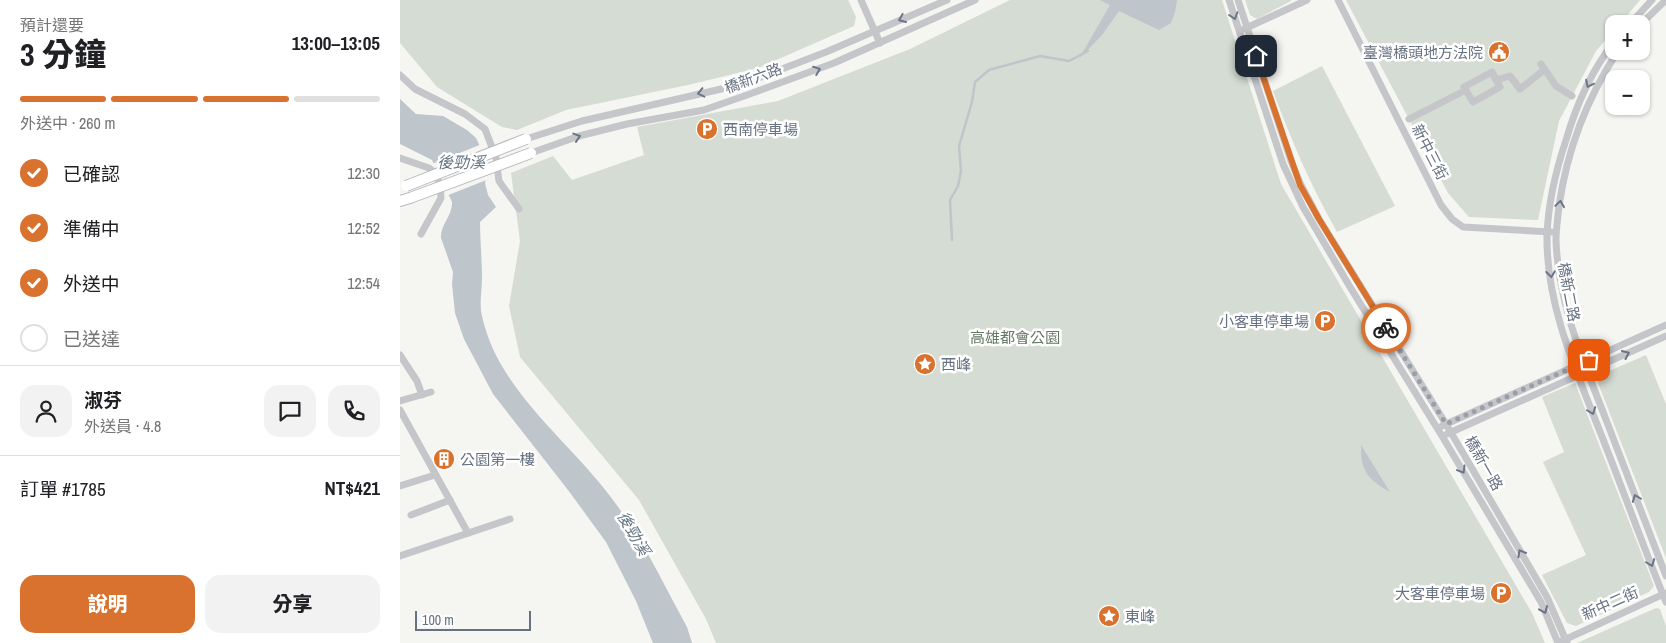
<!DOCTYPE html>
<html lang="zh-TW">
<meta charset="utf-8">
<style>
:root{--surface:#fff;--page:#f2f2f2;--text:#202124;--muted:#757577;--line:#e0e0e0;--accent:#d9722e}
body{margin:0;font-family:"Archivo Narrow","Noto Sans TC",sans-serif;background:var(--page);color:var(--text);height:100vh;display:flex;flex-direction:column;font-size:19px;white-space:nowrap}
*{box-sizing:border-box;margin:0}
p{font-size:16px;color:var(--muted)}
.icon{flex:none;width:28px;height:28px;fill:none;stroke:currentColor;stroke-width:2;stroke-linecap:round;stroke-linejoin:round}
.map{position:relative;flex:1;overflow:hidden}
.drawer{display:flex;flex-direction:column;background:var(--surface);width:400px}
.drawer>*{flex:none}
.tools{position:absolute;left:1205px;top:15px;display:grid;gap:10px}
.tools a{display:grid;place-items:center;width:45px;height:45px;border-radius:10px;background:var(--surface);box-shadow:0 1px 4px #0004;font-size:25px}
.scale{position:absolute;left:15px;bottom:12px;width:116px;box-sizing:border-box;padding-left:5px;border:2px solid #667181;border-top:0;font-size:14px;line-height:18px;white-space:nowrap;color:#667181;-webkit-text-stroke:4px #fff;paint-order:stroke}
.pin{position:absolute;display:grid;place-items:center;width:42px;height:42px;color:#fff;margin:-21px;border-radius:10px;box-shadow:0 2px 8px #0006}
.courier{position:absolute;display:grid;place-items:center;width:50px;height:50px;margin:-25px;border:4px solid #d9722e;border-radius:50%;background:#fff;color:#222;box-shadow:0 1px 6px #0007}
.overview em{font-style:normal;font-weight:800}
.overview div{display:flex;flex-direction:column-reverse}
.overview{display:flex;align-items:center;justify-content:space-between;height:85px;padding:0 20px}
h1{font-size:32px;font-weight:800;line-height:38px}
.bar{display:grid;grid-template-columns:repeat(4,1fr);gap:8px 5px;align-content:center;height:60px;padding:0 20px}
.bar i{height:6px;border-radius:4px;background:var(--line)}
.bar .selected{background:var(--accent)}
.bar p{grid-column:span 4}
.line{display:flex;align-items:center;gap:12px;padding:0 20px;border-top:1px solid var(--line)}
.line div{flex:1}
.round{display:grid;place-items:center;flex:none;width:52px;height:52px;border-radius:15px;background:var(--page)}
ol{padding:0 20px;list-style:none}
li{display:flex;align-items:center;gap:15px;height:55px}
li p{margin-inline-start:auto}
li .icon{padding:5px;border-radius:50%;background:var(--accent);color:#fff;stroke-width:4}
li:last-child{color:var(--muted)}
li i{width:28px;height:28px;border:2px solid var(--line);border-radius:50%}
.primary-button{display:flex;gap:10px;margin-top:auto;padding:10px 20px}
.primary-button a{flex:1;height:58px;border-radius:15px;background:var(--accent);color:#fff;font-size:20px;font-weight:800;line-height:58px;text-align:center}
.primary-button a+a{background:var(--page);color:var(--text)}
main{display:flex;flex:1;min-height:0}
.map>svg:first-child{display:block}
.green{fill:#d5dcd3}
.water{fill:#bec5cb}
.pier{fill:#f5f5f2}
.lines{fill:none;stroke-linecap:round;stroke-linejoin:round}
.stream{stroke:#bec5cb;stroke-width:2.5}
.secondary-casing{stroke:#b6b9be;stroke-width:12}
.street{stroke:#c4c6ca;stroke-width:7}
.secondary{stroke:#fff;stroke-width:10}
.secondary-bridge-casing{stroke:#b6b9be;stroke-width:12;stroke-linecap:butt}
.secondary-bridge{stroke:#fff;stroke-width:10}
.oneway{stroke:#6b7585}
.done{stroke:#989fa9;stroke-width:5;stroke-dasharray:0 9}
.route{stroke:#d9722e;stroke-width:6}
.labels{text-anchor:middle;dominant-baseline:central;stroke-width:5;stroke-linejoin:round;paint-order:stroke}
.poi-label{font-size:15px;fill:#667181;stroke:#fff;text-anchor:start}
.street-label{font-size:15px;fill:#667181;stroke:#fff}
.park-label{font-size:15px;fill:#657964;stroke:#fff}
.water-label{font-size:16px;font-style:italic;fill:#677885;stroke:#fff}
</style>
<main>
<section class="drawer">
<div class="overview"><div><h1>3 分鐘</h1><p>預計還要</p></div><em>13:00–13:05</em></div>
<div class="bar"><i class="selected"></i><i class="selected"></i><i class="selected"></i><i></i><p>外送中 · 260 m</p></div>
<ol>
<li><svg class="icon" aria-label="check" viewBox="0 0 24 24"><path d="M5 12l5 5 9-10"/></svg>已確認<p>12:30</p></li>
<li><svg class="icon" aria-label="check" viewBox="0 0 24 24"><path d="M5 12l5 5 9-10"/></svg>準備中<p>12:52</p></li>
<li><svg class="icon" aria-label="check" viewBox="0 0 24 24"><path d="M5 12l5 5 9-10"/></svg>外送中<p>12:54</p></li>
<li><i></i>已送達</li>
</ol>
<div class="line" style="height:90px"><a class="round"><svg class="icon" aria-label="person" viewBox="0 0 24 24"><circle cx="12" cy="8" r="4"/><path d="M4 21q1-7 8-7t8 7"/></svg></a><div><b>淑芬</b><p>外送員 · 4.8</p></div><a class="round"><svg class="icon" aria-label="chat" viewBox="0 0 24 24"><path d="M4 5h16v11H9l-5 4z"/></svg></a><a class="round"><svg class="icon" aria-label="phone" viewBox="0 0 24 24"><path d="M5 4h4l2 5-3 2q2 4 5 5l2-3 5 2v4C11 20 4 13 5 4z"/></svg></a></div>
<div class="line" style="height:65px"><div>訂單 #1785</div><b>NT$421</b></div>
<div class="primary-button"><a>說明</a><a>分享</a></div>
</section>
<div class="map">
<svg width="1266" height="643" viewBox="0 0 1266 643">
<rect width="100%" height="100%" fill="#f5f5f2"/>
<g class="green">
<path d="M0,0H448L456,17L454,26L358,68L288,85L166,110L117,130L102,127L37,87L0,43Z"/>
<path d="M610,0H822L881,184L1132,613L1145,643H316L306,619L239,500L120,357L109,306L120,241L111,173L153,156L172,180L244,155L237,127L378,101L510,49Z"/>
<path d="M845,0H891V1L857,19L850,15Z"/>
<path d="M946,0H1240L1220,24H1214V30L1196,51L1159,121L1138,220L1069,217L1048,193Z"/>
<path d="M922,66L995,206L937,232C910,184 892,142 873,91Z"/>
<path d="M1246,355L1266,404V558L1198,383L1200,375Z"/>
<path d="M1175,383L1254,586L1249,592L1176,626L1167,623L1142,575L1186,555L1143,462L1164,452L1142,397Z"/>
<path d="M1256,608L1260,609L1266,626V643H1177Z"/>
</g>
<g class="water">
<path d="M700,0H777L775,12L771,23L759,30L719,11L702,35L679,59L710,5Z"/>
<path d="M0,99L16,114L43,116L67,130L76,138L84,155L87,171L85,183L88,195L96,207L80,222C80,240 82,259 82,278C82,291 79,304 82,316C98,390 167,439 210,496C241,536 263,583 287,627L292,643H253L236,601L206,542L168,490L93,394L64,339L55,313L52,284L53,272L41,238C40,225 53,215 52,202L32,160L0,144Z"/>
<path d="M961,445L990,492C968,480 960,470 961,445Z"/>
</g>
<path class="pier" d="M82,144L87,154L90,170L89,179L46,196L32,164Z"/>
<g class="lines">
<path class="stream" d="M552,240L550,200L558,186L561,171L559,146L572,102L575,82L589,70L640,56L669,61L688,51"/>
<g class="secondary-casing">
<path id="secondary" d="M0,201L10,198"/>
</g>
<g class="street">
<path d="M461,0L480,43"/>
<path d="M829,0L883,164L903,207L950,287L1042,436L1141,602L1158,643"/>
<path d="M838,0L891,161L901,185L919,219L1046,424L1147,597L1167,643"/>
<path d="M938,0L1041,205L1052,219L1063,227L1151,232"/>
<path d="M1230,24L1252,0"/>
<path d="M1241,24L1266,0"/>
<path d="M844,29L907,0"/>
<path d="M1214,42C1192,70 1176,106 1166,140C1156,170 1148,204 1147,236C1146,310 1180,379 1206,447C1226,498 1245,551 1266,602"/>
<path d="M1218,51C1187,98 1167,150 1159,206C1158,217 1156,228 1156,240C1158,303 1183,360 1205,417C1225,470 1246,523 1266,576"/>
<path d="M1141,64L1156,86L1172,96"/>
<path d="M1092,72L1100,87L1073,102L1064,87Z"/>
<path d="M0,75L15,89L65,114L85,129L96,158L99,181L119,209"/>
<path d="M1096,80L1110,76L1120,89L1144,70"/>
<path d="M1009,119L1066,90"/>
<path d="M126,139L182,121L343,84L426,52L547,0"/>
<path d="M131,153L179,136L227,124L304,110L347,95L434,63L575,0"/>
<path d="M0,158L29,168L34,172L40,184L41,198L21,234"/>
<path d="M0,355L17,381L22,395"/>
<path d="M0,401L31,392"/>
<path d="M0,410L68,533"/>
<path d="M1042,426L1266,325"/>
<path d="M1047,434L1266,336"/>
<path d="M0,486L35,475"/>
<path d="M11,515L50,500"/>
<path d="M0,556L110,519"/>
<path d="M1162,641L1266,593"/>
</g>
<use href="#secondary" class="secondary"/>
<g class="secondary-bridge-casing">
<g id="secondary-bridge">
<path d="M6,186L126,139"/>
<path d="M10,198L131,153"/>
</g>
</g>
<use href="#secondary-bridge" class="secondary-bridge"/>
</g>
<defs><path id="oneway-chevron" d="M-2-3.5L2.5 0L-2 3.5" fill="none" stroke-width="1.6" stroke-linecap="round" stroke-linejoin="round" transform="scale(1.25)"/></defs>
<g class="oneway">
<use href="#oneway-chevron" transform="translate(834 16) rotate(72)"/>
<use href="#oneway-chevron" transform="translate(502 19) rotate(157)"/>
<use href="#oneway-chevron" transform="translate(417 70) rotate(-21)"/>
<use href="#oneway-chevron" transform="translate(1189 84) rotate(116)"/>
<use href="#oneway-chevron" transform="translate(301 93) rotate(167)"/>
<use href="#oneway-chevron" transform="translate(177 137) rotate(-18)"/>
<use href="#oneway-chevron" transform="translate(1160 204) rotate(-82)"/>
<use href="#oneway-chevron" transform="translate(1151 274) rotate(83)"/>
<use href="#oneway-chevron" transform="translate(1226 354) rotate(-24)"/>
<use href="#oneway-chevron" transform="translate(1192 411) rotate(69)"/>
<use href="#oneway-chevron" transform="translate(1062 470) rotate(59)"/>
<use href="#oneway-chevron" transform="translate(1236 498) rotate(-111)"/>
<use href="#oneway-chevron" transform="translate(1121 553) rotate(-120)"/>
<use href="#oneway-chevron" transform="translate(1251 563) rotate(69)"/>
<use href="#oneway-chevron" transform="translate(1144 610) rotate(67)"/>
</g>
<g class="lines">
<path class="done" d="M986,328L1046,424L1189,360"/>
<path class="route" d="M856,56L900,185L919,219L986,328"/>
</g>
<defs>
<g id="civic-disc" transform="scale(1.125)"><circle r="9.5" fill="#d9722e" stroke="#fff"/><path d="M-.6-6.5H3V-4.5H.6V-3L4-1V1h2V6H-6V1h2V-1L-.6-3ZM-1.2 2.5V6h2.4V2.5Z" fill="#fff"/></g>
<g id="parking-disc" transform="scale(1.125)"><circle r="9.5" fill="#d9722e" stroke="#fff"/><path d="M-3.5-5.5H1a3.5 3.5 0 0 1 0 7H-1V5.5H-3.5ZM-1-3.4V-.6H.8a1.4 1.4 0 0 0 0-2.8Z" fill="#fff"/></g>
<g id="sight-disc" transform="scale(1.125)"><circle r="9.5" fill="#d9722e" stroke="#fff"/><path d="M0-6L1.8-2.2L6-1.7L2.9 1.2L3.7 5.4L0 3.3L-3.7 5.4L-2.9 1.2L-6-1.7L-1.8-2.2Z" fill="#fff"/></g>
<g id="building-disc" transform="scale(1.125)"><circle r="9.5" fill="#d9722e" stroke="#fff"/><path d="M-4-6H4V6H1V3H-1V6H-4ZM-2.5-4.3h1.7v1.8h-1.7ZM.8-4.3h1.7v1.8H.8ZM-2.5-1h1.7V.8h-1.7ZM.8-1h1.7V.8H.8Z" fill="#fff"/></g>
</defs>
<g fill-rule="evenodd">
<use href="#civic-disc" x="1099" y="52"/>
<use href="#parking-disc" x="307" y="129"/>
<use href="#parking-disc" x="925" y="321"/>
<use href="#sight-disc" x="525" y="364"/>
<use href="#building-disc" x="44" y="459"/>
<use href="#parking-disc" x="1101" y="593"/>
<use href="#sight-disc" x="709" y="616"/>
</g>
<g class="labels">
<g class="poi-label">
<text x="1083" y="52" text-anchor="end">臺灣橋頭地方法院</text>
<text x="323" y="129">西南停車場</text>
<text x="909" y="321" text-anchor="end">小客車停車場</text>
<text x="541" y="364">西峰</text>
<text x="60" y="459">公園第一樓</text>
<text x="1085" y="593" text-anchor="end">大客車停車場</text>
<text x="725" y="616">東峰</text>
</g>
<g class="street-label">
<text transform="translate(353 78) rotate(-20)">橋新六路</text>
<text transform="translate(1030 152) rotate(63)">新中三街</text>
<text transform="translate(1169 292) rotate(79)">橋新二路</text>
<text transform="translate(1084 463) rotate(60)">橋新一路</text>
<text transform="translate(1210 603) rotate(-24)">新中二街</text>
</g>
<g class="park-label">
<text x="615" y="337">高雄都會公園</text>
</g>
<g class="water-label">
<text x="61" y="162">後勁溪</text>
<text transform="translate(234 533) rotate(60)">後勁溪</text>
</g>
</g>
</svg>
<div class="tools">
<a>+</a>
<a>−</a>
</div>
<div class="scale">100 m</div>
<div class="pin" style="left:1189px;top:360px;background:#ea580c"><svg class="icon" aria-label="bag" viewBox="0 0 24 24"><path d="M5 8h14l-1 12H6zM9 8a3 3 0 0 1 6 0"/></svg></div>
<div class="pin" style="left:856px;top:56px;background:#1f2937"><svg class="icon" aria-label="home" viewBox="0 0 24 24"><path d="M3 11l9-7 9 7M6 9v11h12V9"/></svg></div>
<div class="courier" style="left:986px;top:328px"><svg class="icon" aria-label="bike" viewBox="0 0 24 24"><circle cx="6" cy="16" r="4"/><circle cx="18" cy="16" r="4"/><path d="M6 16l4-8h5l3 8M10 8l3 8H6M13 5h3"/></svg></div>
</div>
</main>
